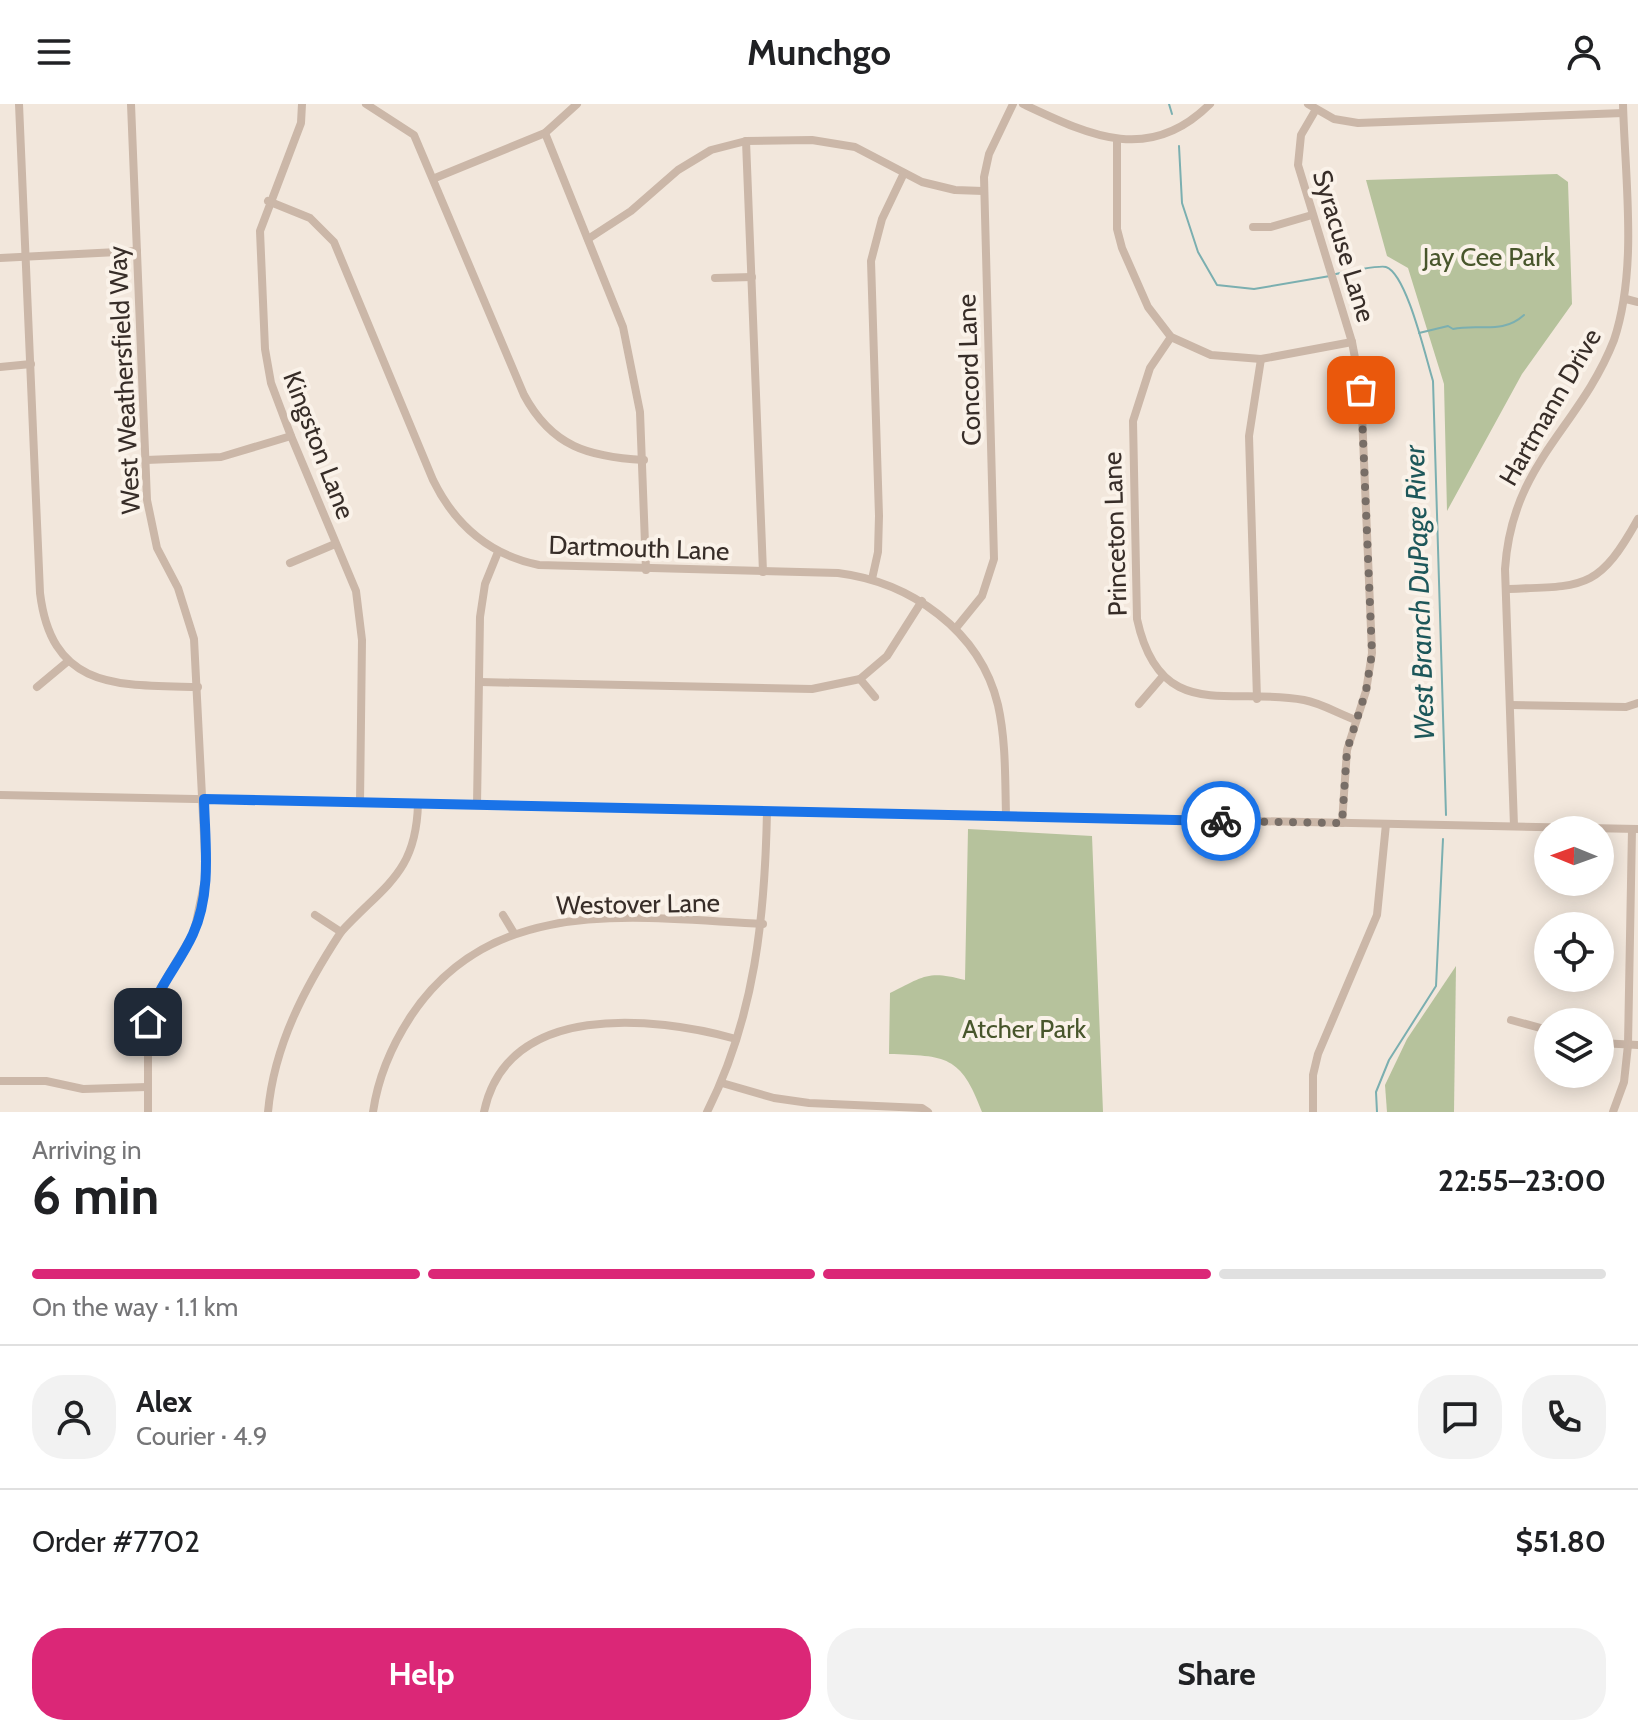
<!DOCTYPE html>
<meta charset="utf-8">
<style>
:root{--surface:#fff;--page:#f2f2f2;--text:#202124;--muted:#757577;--line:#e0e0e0;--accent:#db2777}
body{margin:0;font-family:Cabin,sans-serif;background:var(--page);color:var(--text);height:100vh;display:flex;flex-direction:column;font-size:30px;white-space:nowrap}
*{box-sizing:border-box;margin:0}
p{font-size:26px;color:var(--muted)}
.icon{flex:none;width:44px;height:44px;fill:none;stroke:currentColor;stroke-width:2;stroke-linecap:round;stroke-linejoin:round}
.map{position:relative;height:1008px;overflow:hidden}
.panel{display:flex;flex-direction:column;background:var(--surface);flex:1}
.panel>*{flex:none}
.needle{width:52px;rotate:271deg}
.buttons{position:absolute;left:1534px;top:712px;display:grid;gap:16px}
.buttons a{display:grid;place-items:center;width:80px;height:80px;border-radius:50%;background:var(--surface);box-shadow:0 4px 20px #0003;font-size:40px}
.pin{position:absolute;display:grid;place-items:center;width:68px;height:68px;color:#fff;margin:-34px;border-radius:16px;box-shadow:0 4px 12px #0006}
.courier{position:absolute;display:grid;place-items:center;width:80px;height:80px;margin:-40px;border:6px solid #1a73e8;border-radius:50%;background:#fff;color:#222;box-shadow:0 2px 10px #0007}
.summary em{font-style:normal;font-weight:800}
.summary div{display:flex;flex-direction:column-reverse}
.summary{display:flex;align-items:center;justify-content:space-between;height:136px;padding:0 32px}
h1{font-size:52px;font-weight:800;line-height:60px}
.bar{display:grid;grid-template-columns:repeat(4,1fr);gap:12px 8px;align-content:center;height:96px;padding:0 32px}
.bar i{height:10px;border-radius:6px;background:var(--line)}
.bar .active{background:var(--accent)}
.bar p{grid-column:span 4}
.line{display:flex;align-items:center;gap:20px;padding:0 32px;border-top:2px solid var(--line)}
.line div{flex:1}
.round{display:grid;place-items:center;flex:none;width:84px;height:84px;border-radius:32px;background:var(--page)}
.cta{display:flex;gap:16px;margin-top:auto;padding:16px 32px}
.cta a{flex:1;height:92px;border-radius:32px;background:var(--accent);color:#fff;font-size:32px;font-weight:800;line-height:92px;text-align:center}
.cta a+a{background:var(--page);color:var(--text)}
header{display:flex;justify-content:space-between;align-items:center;height:104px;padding:0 32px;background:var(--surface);font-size:36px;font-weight:800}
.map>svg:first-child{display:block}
.green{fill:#b6c29c}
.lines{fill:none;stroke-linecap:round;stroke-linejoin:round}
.stream{stroke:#7bafb0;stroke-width:2}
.minor{stroke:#cbb7a8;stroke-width:8}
.done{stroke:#786e67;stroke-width:8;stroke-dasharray:0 14.4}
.route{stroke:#1a73e8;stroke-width:10}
.labels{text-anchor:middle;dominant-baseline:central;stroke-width:8;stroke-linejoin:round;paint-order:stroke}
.street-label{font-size:26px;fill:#372d28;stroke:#faf2e9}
.park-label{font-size:26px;fill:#48562c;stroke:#faf2e9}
.water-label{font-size:28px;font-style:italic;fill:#1d575a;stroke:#faf2e9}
</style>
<header><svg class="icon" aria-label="menu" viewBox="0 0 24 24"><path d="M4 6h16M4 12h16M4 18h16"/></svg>Munchgo<svg class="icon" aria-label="person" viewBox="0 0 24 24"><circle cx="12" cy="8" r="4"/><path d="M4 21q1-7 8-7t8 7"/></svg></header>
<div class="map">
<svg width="1638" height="1008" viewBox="0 0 1638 1008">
<rect width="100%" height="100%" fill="#f2e7dc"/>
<g class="green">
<path d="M1557,70L1568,78L1572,200L1522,270L1447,407L1444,280L1408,164L1387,152L1366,76Z"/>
<path d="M968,725L1092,732L1103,1008H982C961,951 946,952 889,950L890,889C924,872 928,866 965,876Z"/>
<path d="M1456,862L1454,1008H1387L1385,981L1407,935Z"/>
</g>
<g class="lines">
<g class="stream">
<path d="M1169,0L1172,10"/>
<path d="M1179,42L1182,99L1198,148L1217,181L1254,185L1330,172"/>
<path d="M1336,170C1343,168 1381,161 1386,163C1407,170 1426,255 1433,277L1446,711"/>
<path d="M1419,229L1448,222L1453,225C1479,219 1502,231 1524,211"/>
<path d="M1377,1008L1376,988L1389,956L1436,882L1443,735"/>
</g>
<g class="minor">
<path d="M19,0L40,489C52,587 119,581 198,583"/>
<path d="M131,0L147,396L157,444L178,484L194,535L206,771L194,828L161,883L148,918V1008"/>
<path d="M302,0L301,19L260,127L265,245L271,279L291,332L356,487L362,536L360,699"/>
<path d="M366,0L414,31L524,291C552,343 589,353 644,356"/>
<path d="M1023,0C1089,31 1149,61 1210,0"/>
<path d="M1308,0L1334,15L1358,19L1623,9"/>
<path d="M1315,7L1301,31L1298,61L1352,238L1361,286L1372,549L1366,587L1347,646L1342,719"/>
<path d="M545,29L623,223L640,308L646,466"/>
<path d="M746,37L763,468"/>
<path d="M1117,37V125L1122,144L1148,203L1171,233L1211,251L1261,255L1352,238"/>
<path d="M435,74L545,29L577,0"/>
<path d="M268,97L310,114L334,138L433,376C455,421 490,451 539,461L838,469C910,478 980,526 998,601C1006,637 1005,674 1006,711"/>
<path d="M1253,123H1271L1312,111"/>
<path d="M588,135L631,107L678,66L711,46L746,37L812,36L855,43L922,78L955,86L983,87"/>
<path d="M0,154L137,147"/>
<path d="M715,174L752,173"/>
<path d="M1626,195L1638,198"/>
<path d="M1171,233L1150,264L1133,317L1137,515C1160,621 1230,582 1304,596C1321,599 1339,610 1356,616"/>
<path d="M0,263L31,260"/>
<path d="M146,356L221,353L291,332"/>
<path d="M290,459L335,440"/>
<path d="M872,475L878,448L879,412L871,157L882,115L904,69"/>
<path d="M1506,485C1584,482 1598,487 1638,415"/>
<path d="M956,524L982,492L994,455L984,73L989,50L1013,0"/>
<path d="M860,575L875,593"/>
<path d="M480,578L812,585L860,575L887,552L922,497"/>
<path d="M37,583L67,558"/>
<path d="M1257,595L1249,332L1261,255"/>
<path d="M1139,600L1163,572"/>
<path d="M1510,601L1626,603L1638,599"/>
<path d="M0,691L1638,725"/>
<path d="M477,701L480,513L485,480L498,448"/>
<path d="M1514,722L1505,465C1512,358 1579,325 1614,236C1638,164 1625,76 1623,0"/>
<path d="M503,811L514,829"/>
<path d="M341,828C384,781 416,770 418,700"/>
<path d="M1511,916L1548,926"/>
<path d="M1600,939L1638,941"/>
<path d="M0,977H46L83,985L147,983"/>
<path d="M722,979L774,994L809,999L922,1004L928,1008"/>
<path d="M268,1008C274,941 305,883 341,828L315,811"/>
<path d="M373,1008C378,973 392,941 411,912C493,789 635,814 763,820"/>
<path d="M484,1008C507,897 653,912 736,935"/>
<path d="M707,1008C755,913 765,812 767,707"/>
<path d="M1313,1008V971L1318,950L1377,811L1386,720"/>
<path d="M1613,1008L1624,978L1628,941L1632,725"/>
</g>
</g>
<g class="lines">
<path class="done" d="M1221,717L1342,719L1347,646L1366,587L1372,549L1361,286"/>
<path class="route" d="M148,918C156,884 179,861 193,830C212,788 205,740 204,695L1221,717"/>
</g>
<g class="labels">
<g class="street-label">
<text transform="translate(1344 142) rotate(73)">Syracuse Lane</text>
<text transform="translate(969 266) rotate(-92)">Concord Lane</text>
<text transform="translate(124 276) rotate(-93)">West Weathersfield Way</text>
<text transform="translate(1550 303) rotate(-60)">Hartmann Drive</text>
<text transform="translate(319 341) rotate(69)">Kingston Lane</text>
<text transform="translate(1115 430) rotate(-92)">Princeton Lane</text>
<text transform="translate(639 444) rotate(2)">Dartmouth Lane</text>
<text transform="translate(638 800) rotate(-1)">Westover Lane</text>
</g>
<g class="park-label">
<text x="1489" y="153">Jay Cee Park</text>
<text x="1024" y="925">Atcher Park</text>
</g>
<g class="water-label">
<text transform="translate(1419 489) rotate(-92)">West Branch DuPage River</text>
</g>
</g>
</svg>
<div class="buttons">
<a><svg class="needle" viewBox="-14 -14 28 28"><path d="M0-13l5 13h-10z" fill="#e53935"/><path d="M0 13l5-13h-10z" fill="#757577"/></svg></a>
<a><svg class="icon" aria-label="locate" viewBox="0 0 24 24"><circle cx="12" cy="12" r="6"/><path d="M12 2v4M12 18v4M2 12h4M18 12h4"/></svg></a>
<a><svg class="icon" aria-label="layers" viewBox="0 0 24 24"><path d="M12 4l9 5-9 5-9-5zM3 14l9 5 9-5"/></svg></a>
</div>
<div class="pin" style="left:1361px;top:286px;background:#ea580c"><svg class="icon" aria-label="bag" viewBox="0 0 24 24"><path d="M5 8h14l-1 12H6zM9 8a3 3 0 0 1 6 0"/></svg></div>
<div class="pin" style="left:148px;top:918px;background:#1f2937"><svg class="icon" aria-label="home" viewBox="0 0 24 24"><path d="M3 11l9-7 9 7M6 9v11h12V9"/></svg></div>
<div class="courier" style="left:1221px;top:717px"><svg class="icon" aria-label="bike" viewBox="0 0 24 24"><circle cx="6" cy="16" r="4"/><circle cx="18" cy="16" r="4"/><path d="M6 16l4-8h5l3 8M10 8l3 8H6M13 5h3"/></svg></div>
</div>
<section class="panel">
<div class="summary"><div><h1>6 min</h1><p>Arriving in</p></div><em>22:55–23:00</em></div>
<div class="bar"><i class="active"></i><i class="active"></i><i class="active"></i><i></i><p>On the way · 1.1 km</p></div>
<div class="line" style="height:144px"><a class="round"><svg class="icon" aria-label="person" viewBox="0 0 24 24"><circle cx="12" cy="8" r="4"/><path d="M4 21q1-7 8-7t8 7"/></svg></a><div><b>Alex</b><p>Courier · 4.9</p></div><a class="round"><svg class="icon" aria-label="chat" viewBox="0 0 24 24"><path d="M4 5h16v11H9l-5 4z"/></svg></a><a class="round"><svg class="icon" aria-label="phone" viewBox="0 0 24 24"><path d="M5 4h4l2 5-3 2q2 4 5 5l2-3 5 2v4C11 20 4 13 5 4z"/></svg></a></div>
<div class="line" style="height:104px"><div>Order #7702</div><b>$51.80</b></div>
<div class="cta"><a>Help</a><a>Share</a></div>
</section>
